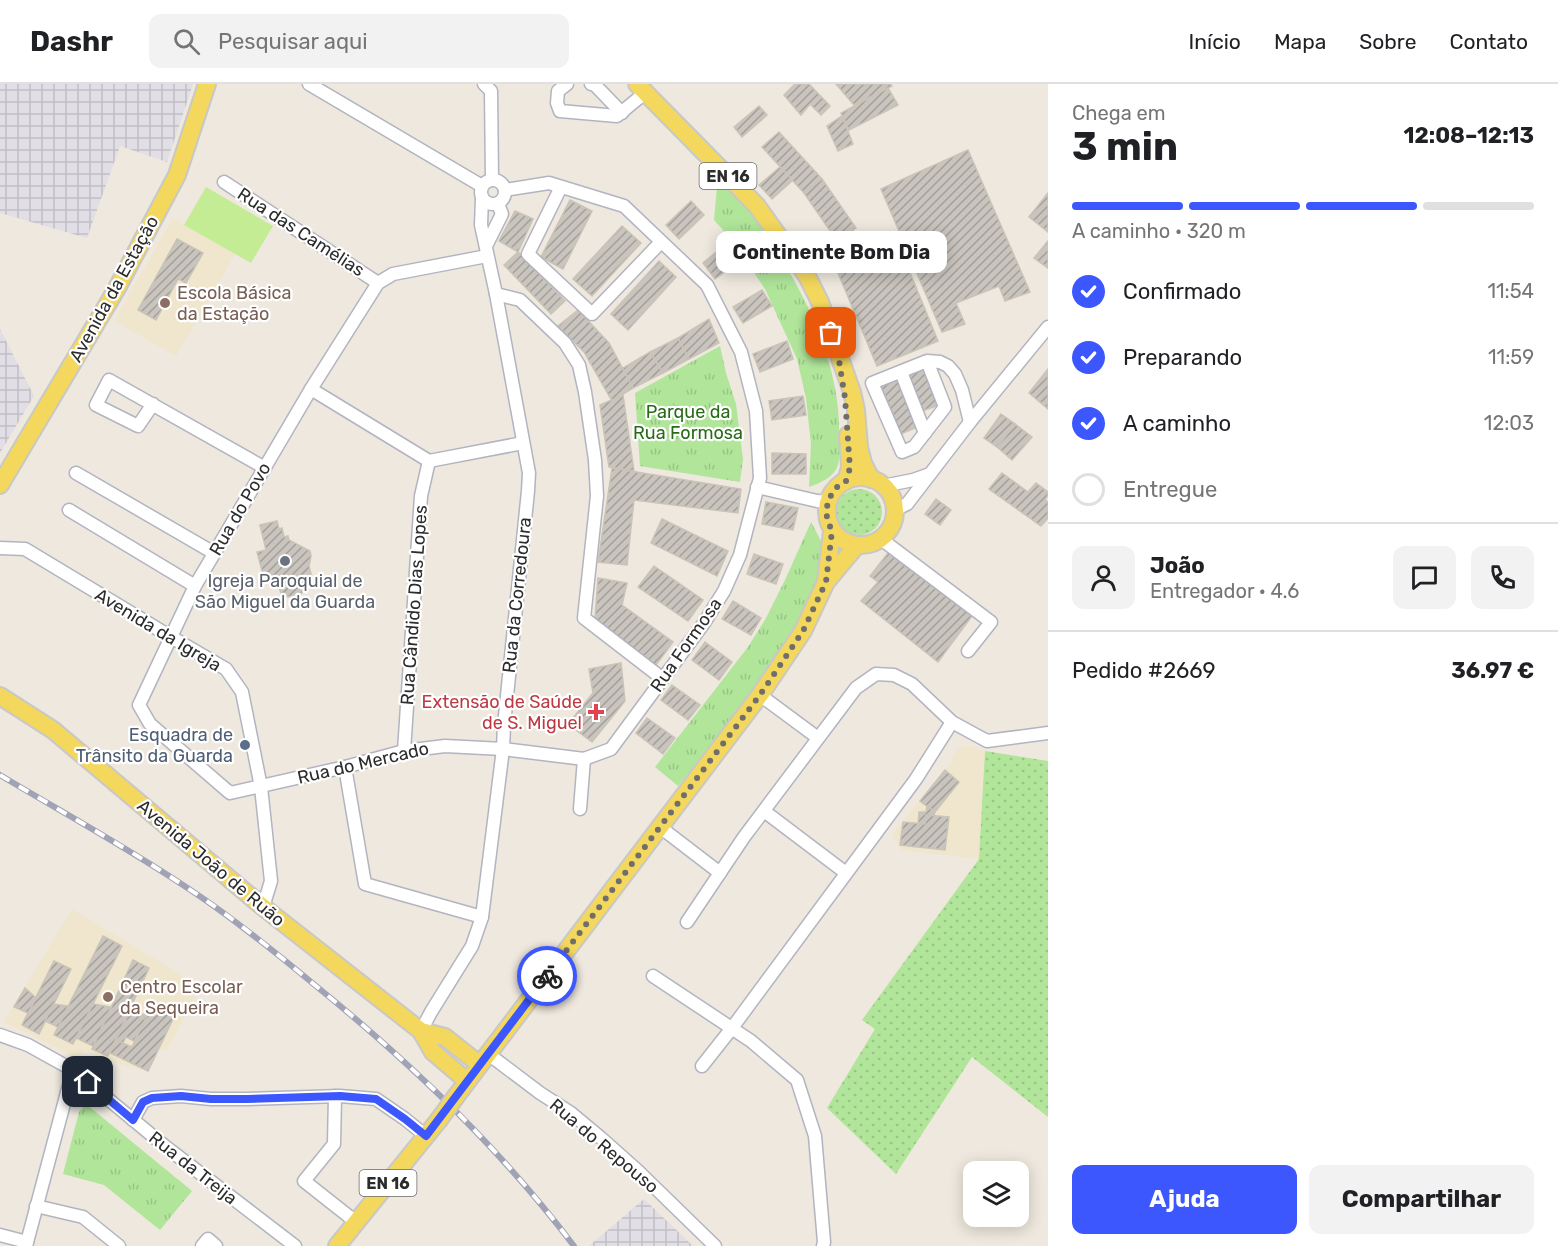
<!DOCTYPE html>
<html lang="pt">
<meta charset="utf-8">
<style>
:root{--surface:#fff;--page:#f2f2f2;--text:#202124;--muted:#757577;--line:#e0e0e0;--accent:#3b57fd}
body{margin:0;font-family:Rubik,sans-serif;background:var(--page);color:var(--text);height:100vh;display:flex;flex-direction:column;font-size:22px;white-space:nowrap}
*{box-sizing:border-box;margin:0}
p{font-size:20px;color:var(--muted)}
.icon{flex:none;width:33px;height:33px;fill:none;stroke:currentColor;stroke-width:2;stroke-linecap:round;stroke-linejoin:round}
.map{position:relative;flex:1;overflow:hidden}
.details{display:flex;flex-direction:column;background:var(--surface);width:510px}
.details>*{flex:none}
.fabs{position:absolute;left:963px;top:1077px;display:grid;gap:12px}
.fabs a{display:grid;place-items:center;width:66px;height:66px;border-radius:12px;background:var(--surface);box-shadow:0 3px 15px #0003;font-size:30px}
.pin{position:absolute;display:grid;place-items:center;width:51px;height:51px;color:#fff;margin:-26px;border-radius:12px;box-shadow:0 3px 9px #0006}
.courier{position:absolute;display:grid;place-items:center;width:60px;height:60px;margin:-30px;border:4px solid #3b57fd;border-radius:50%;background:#fff;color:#222;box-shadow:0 2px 8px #0007}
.bubble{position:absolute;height:42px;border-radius:12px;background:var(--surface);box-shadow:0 3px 15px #0003;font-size:20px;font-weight:700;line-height:42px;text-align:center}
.headline em{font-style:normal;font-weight:700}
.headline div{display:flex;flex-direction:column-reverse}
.headline{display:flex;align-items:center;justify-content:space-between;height:102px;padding:0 24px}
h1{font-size:39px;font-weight:700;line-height:45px}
.bar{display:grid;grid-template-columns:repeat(4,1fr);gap:9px 6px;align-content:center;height:72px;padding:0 24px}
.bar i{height:8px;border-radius:4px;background:var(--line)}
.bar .on{background:var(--accent)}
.bar p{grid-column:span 4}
.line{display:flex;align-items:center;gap:15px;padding:0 24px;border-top:2px solid var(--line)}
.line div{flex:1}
.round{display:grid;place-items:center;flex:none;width:63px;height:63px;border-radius:12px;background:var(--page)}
ol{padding:0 24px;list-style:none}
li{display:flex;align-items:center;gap:18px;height:66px}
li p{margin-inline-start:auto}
li .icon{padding:6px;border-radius:50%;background:var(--accent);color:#fff;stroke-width:4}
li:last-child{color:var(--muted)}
li i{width:33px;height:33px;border:3px solid var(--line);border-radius:50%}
.cta{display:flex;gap:12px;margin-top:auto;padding:12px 24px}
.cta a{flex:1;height:69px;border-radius:12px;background:var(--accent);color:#fff;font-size:24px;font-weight:700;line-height:69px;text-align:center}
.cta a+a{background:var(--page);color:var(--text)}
header{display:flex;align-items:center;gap:36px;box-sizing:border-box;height:84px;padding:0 30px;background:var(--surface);border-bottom:2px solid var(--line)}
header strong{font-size:28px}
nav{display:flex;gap:33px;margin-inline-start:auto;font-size:21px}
.search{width:420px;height:54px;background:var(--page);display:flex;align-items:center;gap:15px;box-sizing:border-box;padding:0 21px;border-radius:12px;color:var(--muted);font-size:22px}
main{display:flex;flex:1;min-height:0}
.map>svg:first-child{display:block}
.industrial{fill:url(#industrial-grid)}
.education{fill:#efe6cd}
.grass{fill:url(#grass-dots)}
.park{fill:url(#park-tufts)}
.pitch{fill:#c4ec95}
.building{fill:url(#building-hatch);stroke:#c9c4b7;stroke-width:1.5}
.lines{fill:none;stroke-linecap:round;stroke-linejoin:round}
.minor-casing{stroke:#b2b4c0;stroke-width:15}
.major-casing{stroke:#c8c8c8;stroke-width:20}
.minor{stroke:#fff;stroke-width:12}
.major{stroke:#f4d75d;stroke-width:16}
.rail-casing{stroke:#a0a2b6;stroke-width:6}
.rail{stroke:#fff;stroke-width:4;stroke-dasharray:11;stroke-linecap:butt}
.major-bridge-casing{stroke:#c8c8c8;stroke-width:20;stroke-linecap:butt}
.major-bridge{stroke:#f4d75d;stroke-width:16}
.done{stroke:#706e6a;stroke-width:6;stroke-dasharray:0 10.8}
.route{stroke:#3b57fd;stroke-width:8}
.education-dot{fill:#8d6e63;stroke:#fff;stroke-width:2}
.worship-dot{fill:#6b7280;stroke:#fff;stroke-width:2}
.health-dot{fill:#e0444e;stroke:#fff;stroke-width:2}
.service-dot{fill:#5c6f8a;stroke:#fff;stroke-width:2}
.labels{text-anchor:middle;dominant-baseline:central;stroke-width:4.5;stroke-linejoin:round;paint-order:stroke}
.shield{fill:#fff;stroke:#6b6b6b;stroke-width:1.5}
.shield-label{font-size:16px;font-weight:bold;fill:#2c2c2c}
.street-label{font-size:18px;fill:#2c2c2c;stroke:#fff}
.education-label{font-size:18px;fill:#785e54;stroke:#fff;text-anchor:start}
.park-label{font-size:18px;fill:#276b19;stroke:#fff}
.worship-label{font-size:18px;fill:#5b616d;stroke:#fff}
.health-label{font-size:18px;fill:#be3a42;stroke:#fff;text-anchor:end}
.service-label{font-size:18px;fill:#4e5e75;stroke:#fff;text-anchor:end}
</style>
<header>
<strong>Dashr</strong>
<div class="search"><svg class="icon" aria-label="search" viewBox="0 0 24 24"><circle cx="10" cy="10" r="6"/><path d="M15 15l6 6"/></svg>Pesquisar aqui</div>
<nav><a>Início</a><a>Mapa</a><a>Sobre</a><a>Contato</a></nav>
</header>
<main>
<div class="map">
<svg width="1048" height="1162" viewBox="0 0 1048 1162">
<defs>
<pattern id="industrial-grid" width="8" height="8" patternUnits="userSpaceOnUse" patternTransform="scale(1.5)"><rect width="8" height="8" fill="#e1dee6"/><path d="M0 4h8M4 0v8" fill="none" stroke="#c1bfc5"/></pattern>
<pattern id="grass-dots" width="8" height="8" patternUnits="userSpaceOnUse" patternTransform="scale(1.5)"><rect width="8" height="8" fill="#b0e59a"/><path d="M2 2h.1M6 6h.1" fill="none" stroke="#98c585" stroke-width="1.8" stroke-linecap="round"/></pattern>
<pattern id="park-tufts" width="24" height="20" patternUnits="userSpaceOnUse" patternTransform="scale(1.5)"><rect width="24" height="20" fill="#b0e59a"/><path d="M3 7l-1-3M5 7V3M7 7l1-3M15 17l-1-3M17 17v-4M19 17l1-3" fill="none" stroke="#98c585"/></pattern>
<pattern id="building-hatch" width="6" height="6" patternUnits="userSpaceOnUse" patternTransform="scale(1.5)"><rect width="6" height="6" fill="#c9c4bd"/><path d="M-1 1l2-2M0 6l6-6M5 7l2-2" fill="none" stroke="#a39f9a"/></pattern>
</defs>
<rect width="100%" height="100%" fill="#eee8de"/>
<g class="industrial">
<path d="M0,0H193L167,78L120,62L87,154L0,129Z"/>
<path d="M0,245L34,312L0,369Z"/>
<path d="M644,1115L693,1162H589Z"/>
</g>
<g class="education">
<path d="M173,134L235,170L176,272L114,237Z"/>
<path d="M964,662H973L977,665L985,667L979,775L900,766V761L895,756L893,750L896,746L952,677L956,667Z"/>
<path d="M72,825L201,903L166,967L159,964L148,987L113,978L84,966L79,975L4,938Z"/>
</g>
<g class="grass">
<circle cx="859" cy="428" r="23"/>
<path d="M985,667L1048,677V1033L972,973L896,1090L827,1024L875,945L862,936L979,775Z"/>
</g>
<g class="park">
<path d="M718,92C728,104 738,115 748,126C793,184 840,271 839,346C839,379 845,390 809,403L811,360L806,314L797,275L765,205L731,155L714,136Z"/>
<path d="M720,262L726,289L736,320L743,375L740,398L640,382L635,309Z"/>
<path d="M811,438L821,457L823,463L822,489L798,547L724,647L678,702L655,683L748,563L766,534L785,496Z"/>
<path d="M86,1020L192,1107L160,1146L104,1101L63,1090L79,1028Z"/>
</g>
<path class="pitch" d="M206,103L273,142L251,179L184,141Z"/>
<g class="building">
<path d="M795,0H809L830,22L821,31L810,20L801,31L784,11Z"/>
<path d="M836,0H890L892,2L854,21Z"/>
<path d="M888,4L898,21L849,46L841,29Z"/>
<path d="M759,22L767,31L742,53L734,43Z"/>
<path d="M842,32L853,60L838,67L827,42Z"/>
<path d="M779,48L822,95L804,109L762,63Z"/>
<path d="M968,66L1030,208L1005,217L999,202L956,219L965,240L942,248L881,105Z"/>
<path d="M780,83L793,96L772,115L759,101Z"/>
<path d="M822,95L856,144L837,157L804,109Z"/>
<path d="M1048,109V148L1029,133Z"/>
<path d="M570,116L592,127L563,185L541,173Z"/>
<path d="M691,117L704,131L679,155L666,141Z"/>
<path d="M515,127L533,135L518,168L499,157Z"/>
<path d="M622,142L641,159L592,212L573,195Z"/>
<path d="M895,152L938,257L877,282L838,189L853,183L848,172Z"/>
<path d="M177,155L203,169L186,199L178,195L156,236L138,226Z"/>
<path d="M730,157L743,174L715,195L703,179Z"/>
<path d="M1048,157V184L1034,174Z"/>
<path d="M518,168L565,217L551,230L504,181Z"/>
<path d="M659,177L676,193L628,246L611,230Z"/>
<path d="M762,206L772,222L743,239L733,223Z"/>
<path d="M578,226L609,259L633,304L612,317L584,268L558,242Z"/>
<path d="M709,235L719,259L689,275L678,254Z"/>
<path d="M678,254L689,275L663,289L650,268Z"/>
<path d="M787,257L793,275L760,288L753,270Z"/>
<path d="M650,268L663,289L633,304L623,284Z"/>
<path d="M923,283L939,321L922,327L907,290Z"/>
<path d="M1048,285V325L1029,309Z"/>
<path d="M897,295L917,343L901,350L881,301Z"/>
<path d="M623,311L634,387L609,383L600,321Z"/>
<path d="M803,312L806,331L772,336L769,317Z"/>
<path d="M1001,330L1015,340L997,363L984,354Z"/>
<path d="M1015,340L1032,353L1012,376L997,363Z"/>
<path d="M772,369L806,370V390H772Z"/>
<path d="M612,384L741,405L738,429L634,416L627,481L598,478Z"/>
<path d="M1002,389L1028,408L1036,399L1048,408V411L1045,416L1048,418V434L1041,442L989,405Z"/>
<path d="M936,415L951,426L940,441L925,430Z"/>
<path d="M766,418L798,424L793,446L762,440Z"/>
<path d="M662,435L728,467L717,492L651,459Z"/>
<path d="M277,437L279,445L282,444L284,453L288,452L289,456L310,467L311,472L309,482L312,494L301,510L288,513L281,509L278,501L272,496L265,498L257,468L266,466L260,441Z"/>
<path d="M888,469L972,532L938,578L861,517L878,498L870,492Z"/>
<path d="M754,470L783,480L776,500L747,490Z"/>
<path d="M654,482L703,516L688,537L638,503Z"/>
<path d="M598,494L627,499L622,521L673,558L656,581L595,535Z"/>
<path d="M733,517L761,534L751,551L722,535Z"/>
<path d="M705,558L732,578L719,596L692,576Z"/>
<path d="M621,579L625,617L592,658L568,640L593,609L589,585Z"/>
<path d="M672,601L700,621L688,636L661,616Z"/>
<path d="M647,634L675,654L663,670L636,649Z"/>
<path d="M945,686L959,698L935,728L920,717Z"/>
<path d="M927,722L935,728L934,731H926L925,740H918L919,728H926Z"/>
<path d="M926,731L949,733L945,766L900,761L903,738L925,740Z"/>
<path d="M103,852L122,862L73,960L54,951Z"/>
<path d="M133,876L149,884L108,972L92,965Z"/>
<path d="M54,877L71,885L39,950L22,941Z"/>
<path d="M25,904L36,914L28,929L14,923Z"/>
<path d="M53,920L68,922L58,943L45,937Z"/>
<path d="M93,920L111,923L93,962L76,954Z"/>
<path d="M151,922L174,933L148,987L110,969L116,956L132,963Z"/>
<path d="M148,930L134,957L126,953L123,959L116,956L128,931Z"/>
</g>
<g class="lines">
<g class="minor-casing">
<g id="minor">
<path d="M309,0L482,102"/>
<path d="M484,0L491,7L492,96"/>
<path d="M567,0L558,7L557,19L560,27L617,32L646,8"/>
<path d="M591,0L595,1L622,29"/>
<circle cx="493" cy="108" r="12"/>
<path d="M224,98L378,199"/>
<path d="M561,103L528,170L592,230L661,158"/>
<path d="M486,162L502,130L498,120"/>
<path d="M487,172L393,190L378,199L311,305L195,502L139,621L150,640L230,709L345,683L404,667L445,662L503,665L584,675L611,665L704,539L724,507L740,471L760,394L756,327L741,268L707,201L624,122L549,99L505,106"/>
<path d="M496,210L520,216L565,259L579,281L585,308L595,376L597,412L584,534L663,595"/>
<path d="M927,277L945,323L914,363L902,368L872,299L927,277L940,278L948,282L955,290L962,306L970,338"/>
<path d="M901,288L925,349"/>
<path d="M311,305L429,377L523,359"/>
<path d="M153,320L138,342L96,321L109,296L265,384"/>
<path d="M76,389L214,469"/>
<path d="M883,402L913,396L930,390"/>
<path d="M757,403L817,417L828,418"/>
<path d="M69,426L195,502"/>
<path d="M895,426L907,420L970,338L1048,243"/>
<path d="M881,455L991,538L968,567"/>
<path d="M0,464L25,465L171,553L226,585L242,608L261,703L271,797L263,823"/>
<path d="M760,611L818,654"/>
<path d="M404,667L421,412L429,377"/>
<path d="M345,683L365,800L482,833"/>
<path d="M580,725L584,675"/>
<path d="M764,727L846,789"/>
<path d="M660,743L720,789"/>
<path d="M687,838L744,753L856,604L876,590L894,591L912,600L952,638L987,657L1048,649"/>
<path d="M653,892L751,957L797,996L815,1052L824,1158L823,1162"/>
<path d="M421,947L431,928L472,862L482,833L503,665L504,641L528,407L529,389L496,210L481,141L482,114"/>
<path d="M0,951L28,961L73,986L166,1063L295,1162"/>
<path d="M487,969L540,1009L571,1029L601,1054L638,1087L715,1162"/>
<path d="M702,982L732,944L916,695L952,638"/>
<path d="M335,1012L334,1060L304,1097L356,1138"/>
<path d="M133,1036L143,1018L152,1014L181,1012L211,1015H246L340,1012L376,1015L405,1035L426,1052"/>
<path d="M36,1122L83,1133L119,1162"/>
<path d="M0,1151L27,1158"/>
<path d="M26,1162L73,986"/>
<path d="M202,1162L208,1155L216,1162"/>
</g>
</g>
<g class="major-casing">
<g id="major">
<path d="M637,0L757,122L807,192L820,218L852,308L856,326L859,363L863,379L871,395"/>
<circle cx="861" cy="427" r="34"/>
<path d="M846,397L850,384L848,351"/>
<path d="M0,401L116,206L177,91L207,0"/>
<path d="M826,497L832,447"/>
<path d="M0,612L53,646L263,823L421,947L445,953L479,980"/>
<path d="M421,947L433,968L467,997"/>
<path d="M457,1011L760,611L803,547L826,498L857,461"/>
<path d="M337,1162L438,1037"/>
</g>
</g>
<use href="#minor" class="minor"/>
<use href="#major" class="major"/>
<g class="rail-casing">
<path id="rail" d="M0,691C62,728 126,763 186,803C232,833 274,867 316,902C411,979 500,1064 574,1162"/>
</g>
<use href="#rail" class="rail"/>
<g class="major-bridge-casing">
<path id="major-bridge" d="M438,1037L457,1011"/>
</g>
<use href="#major-bridge" class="major-bridge"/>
</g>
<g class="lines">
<path class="done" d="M547,892L760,611L803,547L826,498L832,447L828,438L826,428L828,418L832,409L838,402L846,397L850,384L845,314L837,264L831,249"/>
<path class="route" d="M88,998L133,1036L143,1018L152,1014L181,1012L211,1015H246L340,1012L376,1015L405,1035L426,1052L547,892"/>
</g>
<g class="education-dot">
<circle cx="165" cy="219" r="6"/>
<circle cx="108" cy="913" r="6"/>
</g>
<circle class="worship-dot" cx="285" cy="477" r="6"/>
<path class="health-dot" d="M593 619h6v6h6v6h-6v6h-6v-6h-6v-6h6z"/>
<circle class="service-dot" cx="245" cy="661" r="6"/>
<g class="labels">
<g class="shield">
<rect x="699.5" y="79" width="57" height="26" rx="4.5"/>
<rect x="359.5" y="1086" width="57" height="26" rx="4.5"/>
</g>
<g class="shield-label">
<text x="728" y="92">EN 16</text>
<text x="388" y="1099">EN 16</text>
</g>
<g class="street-label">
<text transform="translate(301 148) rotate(33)">Rua das Camélias</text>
<text transform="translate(114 205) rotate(-61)">Avenida da Estação</text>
<text transform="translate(240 425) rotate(-60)">Rua do Povo</text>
<text transform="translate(517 511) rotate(-84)">Rua da Corredoura</text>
<text transform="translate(414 521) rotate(-86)">Rua Cândido Dias Lopes</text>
<text transform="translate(158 546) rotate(31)">Avenida da Igreja</text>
<text transform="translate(686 561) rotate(-55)">Rua Formosa</text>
<text transform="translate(363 679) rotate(-13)">Rua do Mercado</text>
<text transform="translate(211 779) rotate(40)">Avenida João de Ruão</text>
<text transform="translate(604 1062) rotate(40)">Rua do Repouso</text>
<text transform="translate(193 1084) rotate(38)">Rua da Treija</text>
</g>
<g class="education-label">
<text x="177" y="209">Escola Básica<tspan x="177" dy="21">da Estação</tspan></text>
<text x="120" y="903">Centro Escolar<tspan x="120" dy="21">da Sequeira</tspan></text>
</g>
<g class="park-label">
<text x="688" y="328">Parque da<tspan x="688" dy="21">Rua Formosa</tspan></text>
</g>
<g class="worship-label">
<text x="285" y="497">Igreja Paroquial de<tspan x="285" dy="21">São Miguel da Guarda</tspan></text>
</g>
<g class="health-label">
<text x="582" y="618">Extensão de Saúde<tspan x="582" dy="21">de S. Miguel</tspan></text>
</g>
<g class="service-label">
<text x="233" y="651">Esquadra de<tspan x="233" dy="21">Trânsito da Guarda</tspan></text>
</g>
</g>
</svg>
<div class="fabs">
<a><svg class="icon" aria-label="layers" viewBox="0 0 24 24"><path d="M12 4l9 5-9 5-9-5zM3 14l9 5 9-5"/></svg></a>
</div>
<div class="pin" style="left:831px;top:249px;background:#ea580c"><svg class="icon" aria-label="bag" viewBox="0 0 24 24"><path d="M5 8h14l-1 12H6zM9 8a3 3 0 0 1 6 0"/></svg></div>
<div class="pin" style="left:88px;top:998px;background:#1f2937"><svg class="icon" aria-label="home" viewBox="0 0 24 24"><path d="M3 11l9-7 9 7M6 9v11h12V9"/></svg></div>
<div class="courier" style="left:547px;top:892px"><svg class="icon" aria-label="bike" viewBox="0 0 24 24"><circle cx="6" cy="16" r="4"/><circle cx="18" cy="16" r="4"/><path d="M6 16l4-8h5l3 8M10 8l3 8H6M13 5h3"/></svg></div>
<div class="bubble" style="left:716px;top:147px;width:231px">Continente Bom Dia</div>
</div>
<section class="details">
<div class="headline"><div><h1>3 min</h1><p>Chega em</p></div><em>12:08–12:13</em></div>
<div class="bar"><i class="on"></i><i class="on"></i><i class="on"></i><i></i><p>A caminho · 320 m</p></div>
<ol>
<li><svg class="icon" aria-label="check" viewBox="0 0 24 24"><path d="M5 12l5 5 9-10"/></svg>Confirmado<p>11:54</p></li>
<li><svg class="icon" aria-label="check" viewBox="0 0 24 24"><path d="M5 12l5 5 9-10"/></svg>Preparando<p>11:59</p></li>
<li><svg class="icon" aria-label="check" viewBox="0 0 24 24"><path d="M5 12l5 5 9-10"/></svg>A caminho<p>12:03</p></li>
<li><i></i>Entregue</li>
</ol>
<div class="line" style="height:108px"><a class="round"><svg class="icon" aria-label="person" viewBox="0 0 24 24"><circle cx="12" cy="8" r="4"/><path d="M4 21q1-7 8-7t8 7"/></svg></a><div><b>João</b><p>Entregador · 4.6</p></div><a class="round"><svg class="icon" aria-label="chat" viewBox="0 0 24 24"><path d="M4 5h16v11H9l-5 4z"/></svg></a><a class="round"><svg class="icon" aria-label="phone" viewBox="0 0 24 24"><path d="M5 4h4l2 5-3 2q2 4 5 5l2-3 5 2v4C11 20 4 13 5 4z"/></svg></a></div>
<div class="line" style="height:78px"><div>Pedido #2669</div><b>36.97 €</b></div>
<div class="cta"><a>Ajuda</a><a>Compartilhar</a></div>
</section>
</main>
